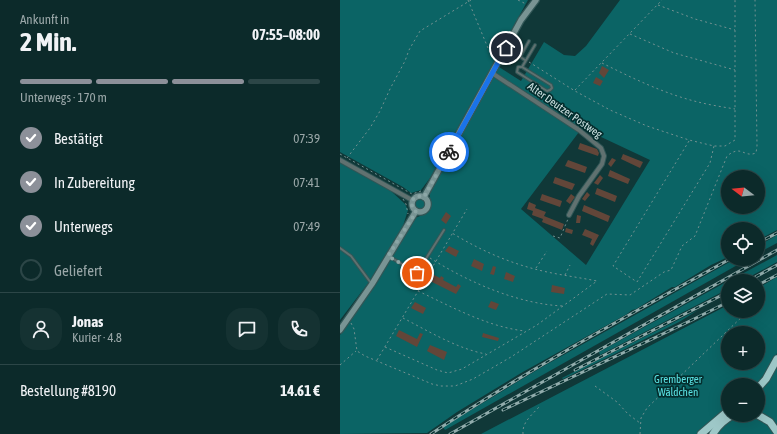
<!DOCTYPE html>
<html lang="de">
<meta charset="utf-8">
<style>
:root{--surface:#0c2a2a;--page:#153232;--text:#f1f3f6;--muted:#9aa7a8;--line:#2c4647;--accent:#8c9099}
body{margin:0;font-family:"Asap Condensed",sans-serif;background:var(--page);color:var(--text);height:100vh;display:flex;flex-direction:column;font-size:15px;white-space:nowrap}
*{box-sizing:border-box;margin:0}
p{font-size:13px;color:var(--muted)}
.icon{flex:none;width:22px;height:22px;fill:none;stroke:currentColor;stroke-width:2;stroke-linecap:round;stroke-linejoin:round}
.map{position:relative;flex:1;overflow:hidden}
.drawer{display:flex;flex-direction:column;background:var(--surface);width:340px}
.drawer>*{flex:none}
.needle{width:26px;rotate:286deg}
.tools{position:absolute;left:381px;top:170px;display:grid;gap:8px}
.tools a{display:grid;place-items:center;width:44px;height:44px;border-radius:50%;background:var(--surface);box-shadow:0 4px 16px #0002,0 0 0 1px var(--line);font-size:20px}
.pin{position:absolute;display:grid;place-items:center;width:34px;height:34px;color:#fff;margin:-17px;border:2px solid #fff;border-radius:50%;box-shadow:0 1px 4px #0007}
.courier{position:absolute;display:grid;place-items:center;width:40px;height:40px;margin:-20px;border:3px solid #1a73e8;border-radius:50%;background:#fff;color:#222;box-shadow:0 1px 5px #0007}
.headline em{font-style:normal;font-weight:700}
.headline div{display:flex;flex-direction:column-reverse}
.headline{display:flex;align-items:center;justify-content:space-between;height:68px;padding:0 20px}
h1{font-size:26px;font-weight:700;line-height:30px}
.bar{display:grid;grid-template-columns:repeat(4,1fr);gap:6px 4px;align-content:center;height:48px;padding:0 20px}
.bar i{height:5px;border-radius:3px;background:var(--line)}
.bar .selected{background:var(--accent)}
.bar p{grid-column:span 4}
.line{display:flex;align-items:center;gap:10px;padding:0 20px;border-top:1px solid var(--line)}
.line div{flex:1}
.round{display:grid;place-items:center;flex:none;width:42px;height:42px;border-radius:16px;background:var(--page)}
ol{padding:0 20px;list-style:none}
li{display:flex;align-items:center;gap:12px;height:44px}
li p{margin-inline-start:auto}
li .icon{padding:4px;border-radius:50%;background:var(--accent);color:#fff;stroke-width:4}
li:last-child{color:var(--muted)}
li i{width:22px;height:22px;border:2px solid var(--line);border-radius:50%}
main{display:flex;flex:1;min-height:0}
.map>svg:first-child{display:block}
.green{fill:#0b6465;fill-rule:evenodd}
.building{fill:#624639}
.lines{fill:none;stroke-linecap:round;stroke-linejoin:round}
.lane-casing{stroke:#325757;stroke-width:4}
.street-casing{stroke:#325757;stroke-width:6}
.secondary-casing{stroke:#325757;stroke-width:8}
.highway-casing{stroke:#325757;stroke-width:9}
.path{stroke:#739191;stroke-width:1;stroke-dasharray:2 3;stroke-linecap:butt}
.lane{stroke:#607170;stroke-width:2}
.street{stroke:#607170;stroke-width:4}
.secondary{stroke:#799494;stroke-width:5.5}
.highway{stroke:#9ec8c8;stroke-width:7}
.rail-casing{stroke:#91acac;stroke-width:3}
.rail{stroke:#042e2e;stroke-width:1.5;stroke-dasharray:4.5;stroke-linecap:butt}
.done{stroke:#8ca6a6;stroke-width:4;stroke-dasharray:0 7.2}
.route{stroke:#1a73e8;stroke-width:5}
.labels{text-anchor:middle;dominant-baseline:central;stroke-width:3.5;stroke-linejoin:round;paint-order:stroke}
.street-label{font-size:11px;fill:#cee2e2;stroke:#042e2e}
.park-label{font-size:11px;fill:#5be3e4;stroke:#042e2e}
</style>
<main>
<section class="drawer">
<div class="headline"><div><h1>2 Min.</h1><p>Ankunft in</p></div><em>07:55–08:00</em></div>
<div class="bar"><i class="selected"></i><i class="selected"></i><i class="selected"></i><i></i><p>Unterwegs · 170 m</p></div>
<ol>
<li><svg class="icon" aria-label="check" viewBox="0 0 24 24"><path d="M5 12l5 5 9-10"/></svg>Bestätigt<p>07:39</p></li>
<li><svg class="icon" aria-label="check" viewBox="0 0 24 24"><path d="M5 12l5 5 9-10"/></svg>In Zubereitung<p>07:41</p></li>
<li><svg class="icon" aria-label="check" viewBox="0 0 24 24"><path d="M5 12l5 5 9-10"/></svg>Unterwegs<p>07:49</p></li>
<li><i></i>Geliefert</li>
</ol>
<div class="line" style="height:72px"><a class="round"><svg class="icon" aria-label="person" viewBox="0 0 24 24"><circle cx="12" cy="8" r="4"/><path d="M4 21q1-7 8-7t8 7"/></svg></a><div><b>Jonas</b><p>Kurier · 4.8</p></div><a class="round"><svg class="icon" aria-label="chat" viewBox="0 0 24 24"><path d="M4 5h16v11H9l-5 4z"/></svg></a><a class="round"><svg class="icon" aria-label="phone" viewBox="0 0 24 24"><path d="M5 4h4l2 5-3 2q2 4 5 5l2-3 5 2v4C11 20 4 13 5 4z"/></svg></a></div>
<div class="line" style="height:52px"><div>Bestellung #8190</div><b>14.61 €</b></div>
</section>
<div class="map">
<svg width="437" height="434" viewBox="0 0 437 434">
<rect width="100%" height="100%" fill="#103838"/>
<g class="green">
<path d="M0,0H188L90,178L81,190L71,193L63,187L0,152Z"/>
<path d="M280,0H437V230L418,240V229H388V257L371,265L335,287H332L296,309L292,310L287,314L181,373L117,412L87,433L0,434V335L35,286L70,225L75,218L85,214L89,210L90,206V193L94,183L159,67L181,81L204,42L224,55L235,56L246,46ZM242,128L310,160L246,265L181,209ZM388,177H418V207H388Z"/>
<path d="M0,163L51,191L65,204L68,210L63,226L29,282L0,320Z"/>
<circle cx="79" cy="204" r="5.5"/>
<path d="M437,235V243L418,253V246Z"/>
<path d="M437,255V262L402,281H389Z"/>
<path d="M395,259H408L105,430L103,427L202,367Z"/>
<path d="M437,277V353L432,365L416,385H388V407L357,434H141L388,305V311H418V288ZM388,333H418V363H388Z"/>
<path d="M388,281V289L260,355L259,352Z"/>
<path d="M358,310L339,322L287,348L223,379L222,378Z"/>
<path d="M437,365V427L418,413V391Z"/>
<path d="M405,416C418,418 428,423 435,434H377C384,423 393,419 405,416Z"/>
</g>
<g class="building">
<path d="M262,66L269,70L264,78L259,73Z"/>
<path d="M256,77L263,81L260,86L253,83Z"/>
<path d="M240,143L257,149L259,153L258,156L238,149Z"/>
<path d="M283,154L303,162L300,168L281,159Z"/>
<path d="M272,158L276,160L271,167L268,164Z"/>
<path d="M228,160L247,167L245,173L225,166Z"/>
<path d="M270,170L290,179L288,184L268,176Z"/>
<path d="M260,175L263,178L258,185L254,183Z"/>
<path d="M215,177L235,184L232,190L213,183Z"/>
<path d="M257,188L277,196L275,202L255,194Z"/>
<path d="M247,192L250,195L245,201L242,199Z"/>
<path d="M202,194L222,201L220,207L200,200Z"/>
<path d="M231,194L235,197L230,204L226,201Z"/>
<path d="M189,202L196,205L195,208L206,212L204,216L224,224L222,230L202,222L203,219L192,215L193,211L187,209Z"/>
<path d="M244,205L270,216L268,222L242,211Z"/>
<path d="M106,212L111,216L106,224L101,220Z"/>
<path d="M237,215L241,216L240,223H236Z"/>
<path d="M226,228L233,230L232,234L225,232Z"/>
<path d="M245,229L259,235L253,246L250,244L252,239L242,235Z"/>
<path d="M109,246L119,251L116,257L105,251Z"/>
<path d="M134,259L144,264L142,271L131,266Z"/>
<path d="M153,266L156,267L154,275L150,274Z"/>
<path d="M166,272L175,276L173,282L164,279Z"/>
<path d="M92,274L100,278L101,276L104,278L103,280L116,287L118,284L121,286L116,294L88,280Z"/>
<path d="M212,285L225,288L224,294L211,292Z"/>
<path d="M151,301L159,304L156,310L148,307Z"/>
<path d="M75,302L86,308L83,314L71,308Z"/>
<path d="M59,330L77,339L80,333L83,334L77,347L56,336Z"/>
<path d="M143,333L159,338L158,341L142,337Z"/>
<path d="M90,345L107,352L104,360L87,351Z"/>
</g>
<g class="lines">
<g class="lane-casing">
<g id="lane">
<path d="M166,48L185,60"/>
<path d="M180,57L189,41"/>
<path d="M182,67H178L177,72L207,91L210,90L212,88L211,85L182,67L195,45"/>
<path d="M0,248L11,256L31,283"/>
<path d="M50,257L77,273L104,230"/>
</g>
</g>
<g class="street-casing">
<g id="street">
<path d="M152,73L239,130L261,148L264,156L262,164L239,196L229,215"/>
<path d="M0,160L72,200"/>
</g>
</g>
<g class="secondary-casing">
<g id="secondary">
<circle cx="80" cy="204" r="8"/>
<path d="M84,197L181,20L196,0"/>
<path d="M0,330L32,284L76,211"/>
</g>
</g>
<g class="highway-casing">
<g id="highway">
<path d="M418,388L426,379L437,359"/>
<path d="M418,415L430,422L437,432"/>
<path d="M361,434L388,411"/>
<path d="M373,434C378,425 384,420 393,415"/>
</g>
</g>
<g class="path">
<path d="M128,0L153,60"/>
<path d="M178,0L186,4"/>
<path d="M318,5L355,19L395,30"/>
<path d="M290,34L334,53L395,70"/>
<path d="M189,62L235,91L270,110L307,126L349,140L374,146H385L395,140V0"/>
<path d="M262,63C292,78 325,94 358,102C370,105 383,107 395,109"/>
<path d="M235,90L322,0"/>
<path d="M349,141L273,266L297,282L370,163L374,146"/>
<path d="M0,154L72,194L81,191"/>
<path d="M7,158L30,128L40,111L50,89L65,61L69,50L80,31L131,0"/>
<path d="M63,199L66,204L68,214"/>
<path d="M213,236L220,238L228,219"/>
<path d="M90,258C128,282 178,304 223,306"/>
<path d="M196,268L207,251"/>
<path d="M79,275L85,278"/>
<path d="M225,275L230,265"/>
<path d="M78,291C112,307 148,327 185,331"/>
<path d="M63,318C88,331 118,349 146,354"/>
<path d="M11,323L14,329L17,351L25,356L92,384L101,386H115L133,379L171,357L267,294L290,295L324,272L331,270L342,246L355,236L387,156C402,144 403,158 416,153L417,146L415,0"/>
<path d="M45,347L97,370L108,373L122,369L197,325L257,281C242,278 227,276 212,273C176,266 143,252 112,233"/>
<path d="M37,360L127,209"/>
<path d="M0,365L16,351"/>
<path d="M255,386L277,402L288,414L300,423"/>
<path d="M183,434C182,422 192,415 199,407"/>
<path d="M300,434L301,418L307,408L408,311"/>
</g>
<use href="#lane" class="lane"/>
<use href="#street" class="street"/>
<use href="#secondary" class="secondary"/>
<use href="#highway" class="highway"/>
<g class="rail-casing">
<g id="rail">
<path d="M418,243L437,233"/>
<path d="M408,281L437,265"/>
<path d="M418,285L437,275"/>
<path d="M235,370L388,292"/>
<path d="M163,410L352,320L388,302"/>
<path d="M91,434C187,370 289,315 390,259"/>
<path d="M110,434L437,250"/>
</g>
</g>
<use href="#rail" class="rail"/>
</g>
<g class="lines">
<path class="done" d="M77,273L48,256L76,212L72,207V200L77,196L84,197L109,152"/>
<path class="route" d="M109,152L166,48"/>
</g>
<g class="labels">
<g class="street-label">
<text transform="translate(225 110) rotate(35)">Alter Deutzer Postweg</text>
</g>
<g class="park-label">
<text x="338" y="379">Gremberger<tspan x="338" dy="13">Wäldchen</tspan></text>
</g>
</g>
</svg>
<div class="tools">
<a><svg class="needle" viewBox="-14 -14 28 28"><path d="M0-13l5 13h-10z" fill="#e53935"/><path d="M0 13l5-13h-10z" fill="#9aa7a8"/></svg></a>
<a><svg class="icon" aria-label="locate" viewBox="0 0 24 24"><circle cx="12" cy="12" r="6"/><path d="M12 2v4M12 18v4M2 12h4M18 12h4"/></svg></a>
<a><svg class="icon" aria-label="layers" viewBox="0 0 24 24"><path d="M12 4l9 5-9 5-9-5zM3 14l9 5 9-5"/></svg></a>
<a>+</a>
<a>−</a>
</div>
<div class="pin" style="left:77px;top:273px;background:#ea580c"><svg class="icon" aria-label="bag" viewBox="0 0 24 24"><path d="M5 8h14l-1 12H6zM9 8a3 3 0 0 1 6 0"/></svg></div>
<div class="pin" style="left:166px;top:48px;background:#1f2937"><svg class="icon" aria-label="home" viewBox="0 0 24 24"><path d="M3 11l9-7 9 7M6 9v11h12V9"/></svg></div>
<div class="courier" style="left:109px;top:152px"><svg class="icon" aria-label="bike" viewBox="0 0 24 24"><circle cx="6" cy="16" r="4"/><circle cx="18" cy="16" r="4"/><path d="M6 16l4-8h5l3 8M10 8l3 8H6M13 5h3"/></svg></div>
</div>
</main>
